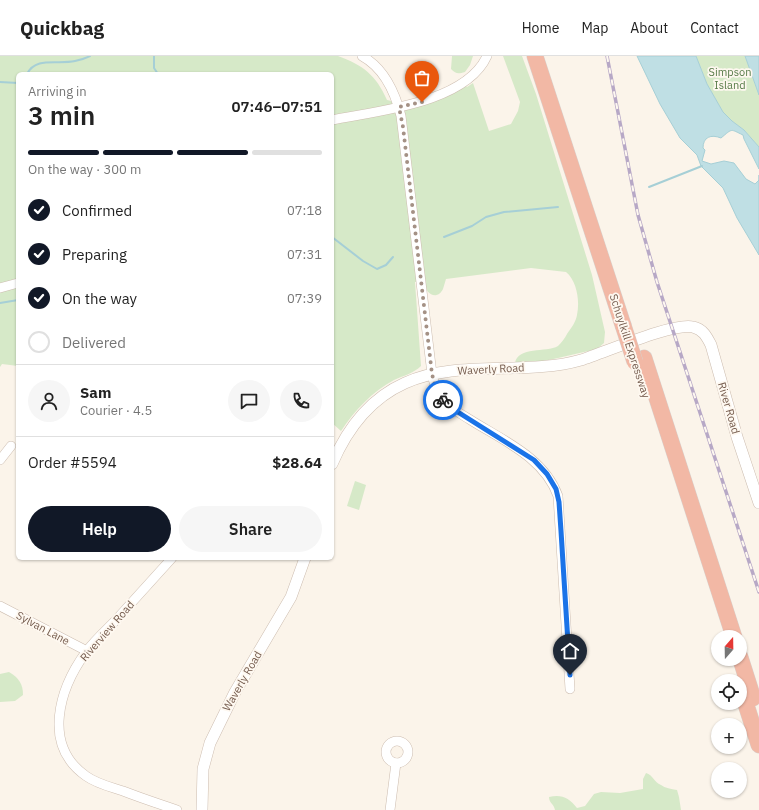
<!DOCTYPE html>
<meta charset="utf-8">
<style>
:root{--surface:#fff;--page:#f6f6f6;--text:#222;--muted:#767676;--line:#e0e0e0;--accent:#111827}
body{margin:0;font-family:"IBM Plex Sans",sans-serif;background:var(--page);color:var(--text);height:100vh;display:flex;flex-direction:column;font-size:15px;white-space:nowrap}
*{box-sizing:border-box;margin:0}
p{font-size:13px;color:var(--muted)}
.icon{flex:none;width:22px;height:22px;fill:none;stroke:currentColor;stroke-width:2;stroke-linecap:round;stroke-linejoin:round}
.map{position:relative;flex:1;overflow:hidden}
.drawer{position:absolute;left:16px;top:16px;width:318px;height:488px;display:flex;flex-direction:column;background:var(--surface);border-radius:6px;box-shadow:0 1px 3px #0004}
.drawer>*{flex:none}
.needle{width:26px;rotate:20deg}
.controls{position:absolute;left:711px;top:574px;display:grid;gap:8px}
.controls a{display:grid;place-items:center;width:36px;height:36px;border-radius:50%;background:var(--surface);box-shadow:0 1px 3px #0004;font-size:20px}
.pin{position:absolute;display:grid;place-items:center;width:34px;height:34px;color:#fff;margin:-41px -17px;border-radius:50% 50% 50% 0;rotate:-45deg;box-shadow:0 0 4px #0007}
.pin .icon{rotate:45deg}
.courier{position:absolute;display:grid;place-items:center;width:40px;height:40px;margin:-20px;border:3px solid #1a73e8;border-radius:50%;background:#fff;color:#222;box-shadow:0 1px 5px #0007}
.headline em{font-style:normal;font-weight:600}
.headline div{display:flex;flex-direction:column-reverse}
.headline{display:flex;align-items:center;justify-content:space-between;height:68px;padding:0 12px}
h1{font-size:26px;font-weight:600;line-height:30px}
.bar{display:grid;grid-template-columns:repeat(4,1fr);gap:6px 4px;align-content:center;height:48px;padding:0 12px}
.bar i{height:5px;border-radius:3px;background:var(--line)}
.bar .selected{background:var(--accent)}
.bar p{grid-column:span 4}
.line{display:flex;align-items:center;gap:10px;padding:0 12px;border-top:1px solid var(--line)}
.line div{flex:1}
.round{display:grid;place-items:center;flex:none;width:42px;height:42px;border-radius:21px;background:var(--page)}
ol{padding:0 12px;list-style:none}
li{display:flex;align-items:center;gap:12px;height:44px}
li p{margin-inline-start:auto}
li .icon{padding:4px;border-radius:50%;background:var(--accent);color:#fff;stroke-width:4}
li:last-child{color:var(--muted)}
li i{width:22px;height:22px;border:2px solid var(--line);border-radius:50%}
.action{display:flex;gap:8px;margin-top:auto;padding:8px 12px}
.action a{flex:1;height:46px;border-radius:24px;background:var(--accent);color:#fff;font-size:16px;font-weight:600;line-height:46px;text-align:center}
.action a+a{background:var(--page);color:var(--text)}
header{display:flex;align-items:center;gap:24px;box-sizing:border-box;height:56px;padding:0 20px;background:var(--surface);border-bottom:1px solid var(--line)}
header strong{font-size:19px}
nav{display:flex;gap:22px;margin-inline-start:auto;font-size:14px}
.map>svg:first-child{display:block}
.green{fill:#d6e9c8}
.water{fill:#bfdfe4;stroke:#a6cfd6}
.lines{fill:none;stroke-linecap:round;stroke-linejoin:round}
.stream{stroke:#a6cfd6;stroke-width:2}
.minor-casing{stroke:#cdbdb0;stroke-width:10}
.tertiary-casing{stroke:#cdbdb0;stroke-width:12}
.motorway-casing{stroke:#d8d1cd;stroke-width:17}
.minor{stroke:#fff;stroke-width:9}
.tertiary{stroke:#fff;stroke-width:11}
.motorway{stroke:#f2b8a5;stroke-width:16}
.rail-casing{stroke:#b7a8c6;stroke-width:3.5}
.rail{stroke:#fef8f0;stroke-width:2;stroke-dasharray:6;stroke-linecap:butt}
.motorway-bridge-casing{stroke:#d8d1cd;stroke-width:17;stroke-linecap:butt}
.motorway-bridge{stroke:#f2b8a5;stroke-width:16}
.done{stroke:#a49185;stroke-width:4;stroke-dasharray:0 7.2}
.route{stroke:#1a73e8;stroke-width:5}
.labels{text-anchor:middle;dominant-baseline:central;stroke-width:3.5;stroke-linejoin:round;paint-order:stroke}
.park-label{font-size:11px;fill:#567a47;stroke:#fef8f0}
.street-label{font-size:11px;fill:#755c4e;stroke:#fef8f0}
</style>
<header>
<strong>Quickbag</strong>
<nav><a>Home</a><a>Map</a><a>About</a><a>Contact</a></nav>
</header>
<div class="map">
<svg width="759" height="754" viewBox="0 0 759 754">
<rect width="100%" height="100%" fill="#fbf4ea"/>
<g class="green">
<path d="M0,0H338C363,9 376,19 387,44L418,51L466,30L467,31L473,27L489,75L511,68L518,55L520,46L503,0H522L536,38L592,219L605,276L604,287L597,293L558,302L525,309L515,307C518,290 546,297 558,290C561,287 565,282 567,278C571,272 576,266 577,259C580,245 577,225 566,216L531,212L446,223C445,226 444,230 443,233C437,245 425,238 424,226H415L421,310C414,317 403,320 394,324C372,336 355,354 341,375L332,367V18H18V310L2,308L0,311Z"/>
<path d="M452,0H473L470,9L465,16C458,18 456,18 451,13Z"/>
<path d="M696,0H745L759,39V91L744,74L732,65L723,56L707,28Z"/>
<path d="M355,425L366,429L359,454L347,450Z"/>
<path d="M9,616C19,622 23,628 23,639L15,645L0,646V618Z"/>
<path d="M646,717C653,719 654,726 661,729C665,732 671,733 677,734L679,741L681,754H555C554,748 549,747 549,741C562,738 569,742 577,752L585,750L594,738L601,736L620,737L643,733V723Z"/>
</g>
<g class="water">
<path d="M637,0H696L707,28L723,56L732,65L744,74L759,91V113L744,83L743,79C730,73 733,72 721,82C711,78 703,81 703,92L705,94L702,105L711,108L724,105L734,107L746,123L755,128L759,124V119V199L737,162L723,132L701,110L697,99L680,82L660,48Z"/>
<path d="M745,0H759V39Z"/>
</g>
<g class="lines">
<g class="stream">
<path d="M154,0V12L158,18"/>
<path d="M27,18C36,0 57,9 75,5C80,4 86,2 90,0"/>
<path d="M0,26L18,27"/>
<path d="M649,131L702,110"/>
<path d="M332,181L363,205L377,213L386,209L393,201"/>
<path d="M444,181L472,170L486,161L504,156L558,151"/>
<path d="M0,247L18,244"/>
</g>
<g class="minor-casing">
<g id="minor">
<path d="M362,0C384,12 395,36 401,60L432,318C434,326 435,334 440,341C448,351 459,357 469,363C502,384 544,401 558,440L570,633"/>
<path d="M332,64C377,55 466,47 487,0"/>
<path d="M0,232L18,227"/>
<path d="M0,404L11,390"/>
<path d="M172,502C153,523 134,544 115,565C105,575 94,585 86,596C59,633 42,689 86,720C97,728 111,731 123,735C141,742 159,748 177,754"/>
<path d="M0,550L87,595"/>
<circle cx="397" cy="696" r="11"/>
<path d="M390,754L396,707"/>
</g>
</g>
<g class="tertiary-casing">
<g id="tertiary">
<path d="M332,408C347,373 369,343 405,327C456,303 526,320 581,304C604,297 673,266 693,271C703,273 707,281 711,289L737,381L759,447"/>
<path d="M202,754L203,713L210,687L235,636L291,541L305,502"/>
</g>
</g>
<g class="motorway-casing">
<g id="motorway">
<path d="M535,0L623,269"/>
<path d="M644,302L734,581"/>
<path d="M740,601L753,642"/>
<path d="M740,630L759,689"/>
</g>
</g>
<use href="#minor" class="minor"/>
<use href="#tertiary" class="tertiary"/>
<use href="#motorway" class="motorway"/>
<g class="rail-casing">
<path id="rail" d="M607,0L638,159L657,226L759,536"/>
</g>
<use href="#rail" class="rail"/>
<g class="motorway-bridge-casing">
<path id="motorway-bridge" d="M623,269L635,306"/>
</g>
<use href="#motorway-bridge" class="motorway-bridge"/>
</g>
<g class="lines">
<path class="done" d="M422,46L399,51L403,71L432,318L436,334L443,344"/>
<path class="route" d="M443,344L453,353L534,404L547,418L556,433L559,446L561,475L570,619"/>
</g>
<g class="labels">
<g class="park-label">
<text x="730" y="16">Simpson<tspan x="730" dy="13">Island</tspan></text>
</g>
<g class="street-label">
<text transform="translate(630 290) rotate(72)">Schuylkill Expressway</text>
<text transform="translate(491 313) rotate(-3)">Waverly Road</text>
<text transform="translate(729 352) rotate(74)">River Road</text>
<text transform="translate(43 572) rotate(28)">Sylvan Lane</text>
<text transform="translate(107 575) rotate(-49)">Riverview Road</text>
<text transform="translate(242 625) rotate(-60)">Waverly Road</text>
</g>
</g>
</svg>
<div class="controls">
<a><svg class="needle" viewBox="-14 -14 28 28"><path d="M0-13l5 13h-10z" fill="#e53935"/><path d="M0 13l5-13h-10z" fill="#767676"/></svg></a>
<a><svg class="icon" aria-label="locate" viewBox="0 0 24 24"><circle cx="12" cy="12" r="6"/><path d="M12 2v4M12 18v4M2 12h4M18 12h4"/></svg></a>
<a>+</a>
<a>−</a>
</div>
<div class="pin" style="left:422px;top:46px;background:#ea580c"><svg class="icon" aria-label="bag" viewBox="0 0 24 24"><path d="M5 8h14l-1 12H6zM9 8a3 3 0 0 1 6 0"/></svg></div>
<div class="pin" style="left:570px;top:619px;background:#1f2937"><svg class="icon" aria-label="home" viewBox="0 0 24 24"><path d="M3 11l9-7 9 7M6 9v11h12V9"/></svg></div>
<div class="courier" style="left:443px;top:344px"><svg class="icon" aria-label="bike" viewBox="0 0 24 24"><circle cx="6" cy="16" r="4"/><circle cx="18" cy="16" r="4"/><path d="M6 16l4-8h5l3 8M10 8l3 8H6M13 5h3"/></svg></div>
<section class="drawer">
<div class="headline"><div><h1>3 min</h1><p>Arriving in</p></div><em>07:46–07:51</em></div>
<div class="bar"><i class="selected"></i><i class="selected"></i><i class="selected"></i><i></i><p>On the way · 300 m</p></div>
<ol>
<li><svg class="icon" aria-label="check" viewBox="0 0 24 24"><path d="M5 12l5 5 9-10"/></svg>Confirmed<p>07:18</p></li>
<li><svg class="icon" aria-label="check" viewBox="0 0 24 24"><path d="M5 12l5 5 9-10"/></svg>Preparing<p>07:31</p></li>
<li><svg class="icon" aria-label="check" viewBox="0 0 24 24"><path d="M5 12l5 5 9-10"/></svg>On the way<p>07:39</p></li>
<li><i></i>Delivered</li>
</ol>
<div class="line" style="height:72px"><a class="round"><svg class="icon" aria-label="person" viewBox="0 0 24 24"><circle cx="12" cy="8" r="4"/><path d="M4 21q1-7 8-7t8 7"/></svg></a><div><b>Sam</b><p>Courier · 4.5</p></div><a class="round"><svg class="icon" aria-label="chat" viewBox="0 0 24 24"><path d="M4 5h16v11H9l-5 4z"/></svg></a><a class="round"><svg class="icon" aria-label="phone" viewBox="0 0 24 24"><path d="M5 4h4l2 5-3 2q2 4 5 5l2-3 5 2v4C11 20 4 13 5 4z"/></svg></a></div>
<div class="line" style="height:52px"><div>Order #5594</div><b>$28.64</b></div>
<div class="action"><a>Help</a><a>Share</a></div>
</section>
</div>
